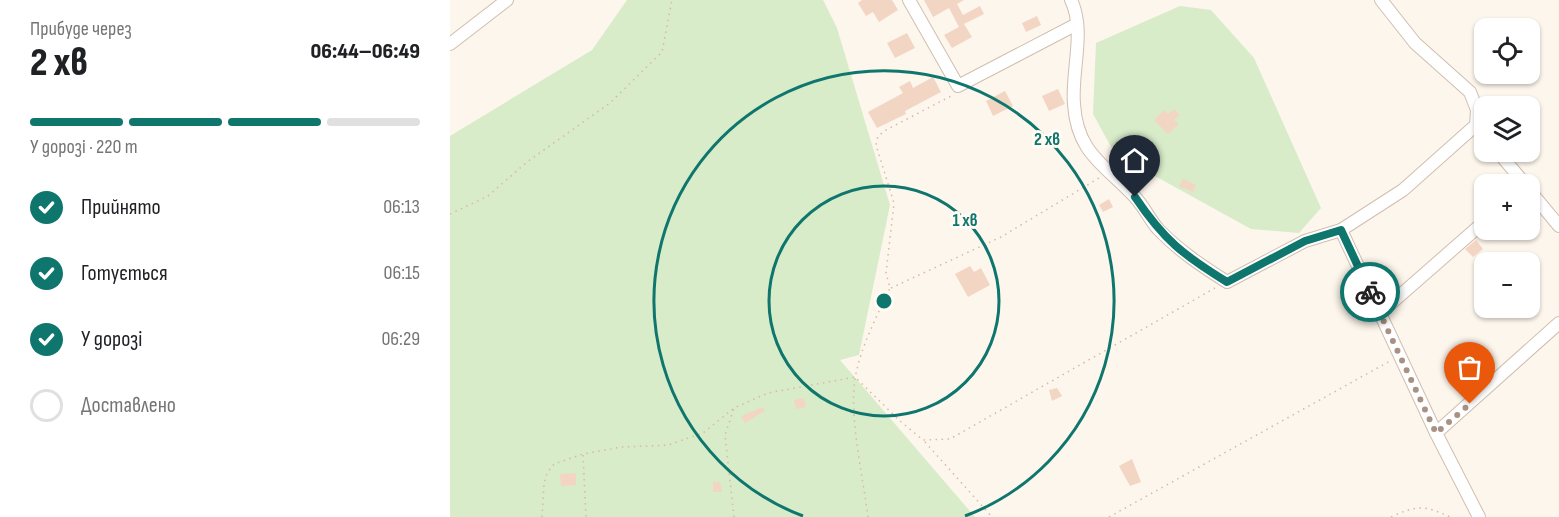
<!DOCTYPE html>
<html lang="uk">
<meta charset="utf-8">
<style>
:root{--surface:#fff;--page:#f6f6f6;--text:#202124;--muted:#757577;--line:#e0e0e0;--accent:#0f766e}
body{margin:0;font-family:"Sofia Sans Condensed",sans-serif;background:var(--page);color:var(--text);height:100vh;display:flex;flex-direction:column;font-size:22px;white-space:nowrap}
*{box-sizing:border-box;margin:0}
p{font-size:20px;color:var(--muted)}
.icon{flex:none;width:33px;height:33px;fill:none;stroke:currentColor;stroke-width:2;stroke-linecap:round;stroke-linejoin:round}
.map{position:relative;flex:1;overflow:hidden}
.details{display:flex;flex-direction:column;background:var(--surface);width:450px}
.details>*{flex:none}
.buttons{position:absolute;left:1024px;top:18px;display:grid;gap:12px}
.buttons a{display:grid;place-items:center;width:66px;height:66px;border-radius:12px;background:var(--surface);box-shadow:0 2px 4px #0004;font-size:30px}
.pin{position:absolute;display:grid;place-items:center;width:51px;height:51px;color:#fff;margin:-62px -26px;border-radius:50% 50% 50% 0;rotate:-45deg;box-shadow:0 0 6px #0007}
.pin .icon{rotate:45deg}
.courier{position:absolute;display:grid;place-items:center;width:60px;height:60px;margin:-30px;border:4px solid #0f766e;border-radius:50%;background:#fff;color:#222;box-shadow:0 2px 8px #0007}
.headline em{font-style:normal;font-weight:800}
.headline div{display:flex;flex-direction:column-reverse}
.headline{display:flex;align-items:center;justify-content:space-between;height:102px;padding:0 30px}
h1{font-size:39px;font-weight:800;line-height:45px}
.bar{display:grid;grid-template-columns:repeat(4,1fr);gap:9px 6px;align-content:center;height:72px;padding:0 30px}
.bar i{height:8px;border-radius:4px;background:var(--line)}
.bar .active{background:var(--accent)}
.bar p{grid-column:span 4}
ol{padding:0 30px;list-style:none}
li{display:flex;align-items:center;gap:18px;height:66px}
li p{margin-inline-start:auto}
li .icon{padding:6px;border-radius:50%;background:var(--accent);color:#fff;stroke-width:4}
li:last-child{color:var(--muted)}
li i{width:33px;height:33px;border:3px solid var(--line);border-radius:50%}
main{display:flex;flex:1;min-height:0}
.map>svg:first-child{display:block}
.green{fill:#d8ecc9}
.building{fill:#f3d5c3}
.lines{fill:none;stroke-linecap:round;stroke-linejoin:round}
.street-casing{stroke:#d1beb0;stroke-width:14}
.path{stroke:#d9b8a5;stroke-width:1.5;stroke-dasharray:1.5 4.5;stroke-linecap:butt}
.street{stroke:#fff;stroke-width:12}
.done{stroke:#a89285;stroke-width:6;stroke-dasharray:0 10.8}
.route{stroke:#0f766e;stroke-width:8}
.ring{fill:none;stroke:#0f766e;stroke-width:3}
.centre{fill:#0f766e;stroke:#fffaf3;stroke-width:3}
.ring-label{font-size:18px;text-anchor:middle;font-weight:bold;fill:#0f766e;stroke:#fffaf3;stroke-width:6;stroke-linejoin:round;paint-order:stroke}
</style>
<main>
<section class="details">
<div class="headline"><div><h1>2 хв</h1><p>Прибуде через</p></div><em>06:44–06:49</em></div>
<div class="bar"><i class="active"></i><i class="active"></i><i class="active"></i><i></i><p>У дорозі · 220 m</p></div>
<ol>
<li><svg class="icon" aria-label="check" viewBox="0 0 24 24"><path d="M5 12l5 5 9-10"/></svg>Прийнято<p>06:13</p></li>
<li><svg class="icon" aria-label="check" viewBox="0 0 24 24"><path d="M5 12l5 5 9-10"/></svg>Готується<p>06:15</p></li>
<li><svg class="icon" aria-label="check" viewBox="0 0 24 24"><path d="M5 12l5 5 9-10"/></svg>У дорозі<p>06:29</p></li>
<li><i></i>Доставлено</li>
</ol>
</section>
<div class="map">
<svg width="1109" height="517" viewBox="0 0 1109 517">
<rect width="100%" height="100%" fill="#fdf6ec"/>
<g class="green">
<path d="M177,0H373L387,28L440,205L409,355L390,360L525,517H0V136L142,50Z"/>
<path d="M730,6L761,10L804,58L871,208L849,233L801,229L665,154L643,114L646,43Z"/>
</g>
<g class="building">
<path d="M412,0H442L448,10L429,22L423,12L416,16L408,3Z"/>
<path d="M474,0H514L507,4L513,15L530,6L534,14L514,24L522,37L502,48L494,35L509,27L499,8L483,17Z"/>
<path d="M587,16L591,25L576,32L572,23Z"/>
<path d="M457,33L465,48L445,58L437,43Z"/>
<path d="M483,77L491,92L455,111L456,114L427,128L418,112L453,93L449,87L460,81L463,88Z"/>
<path d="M608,89L615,104L599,111L592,96Z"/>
<path d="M555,91L563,106L543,116L536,101Z"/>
<path d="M724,109L730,115L724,120L729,124L718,134L704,120L714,110L718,114Z"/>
<path d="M733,179L746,185L743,192L729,186Z"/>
<path d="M659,199L663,207L653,212L649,205Z"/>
<path d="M1026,240L1033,249L1023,257L1015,249Z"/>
<path d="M520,266L524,272L531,268L540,285L518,297L505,274Z"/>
<path d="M607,388L612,396L602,401L599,390Z"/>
<path d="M354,398L356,407L346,409L344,400Z"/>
<path d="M313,407L315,411L295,423L291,416Z"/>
<path d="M682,459L691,482L680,486L669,466Z"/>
<path d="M126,473V485L111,486L110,474Z"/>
<path d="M263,482H270L272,492H263Z"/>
</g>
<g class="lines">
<g class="street-casing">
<g id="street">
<path d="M459,0L508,86L627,24"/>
<path d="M621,0C636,31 621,71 624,104C627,153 654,164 684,196C694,206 699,219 708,229C729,251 752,266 777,282L855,241L891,230L953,190L1026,125L1027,110L1020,92L965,43L931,0"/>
<path d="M0,44L57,0"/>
<path d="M1048,152L1075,184"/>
<path d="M1080,191L1109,226"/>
<path d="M891,230L986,433L1029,517"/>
<path d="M930,313L1035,221"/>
<path d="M986,433L1109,323"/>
</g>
</g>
<g class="path">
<path d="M0,214L38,196L77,162L160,103L212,52L222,0"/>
<path d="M441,288L551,237L649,178"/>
<path d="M475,442L542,517"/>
<path d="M133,455L136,517"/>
<path d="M92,517L94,484L97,473L104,464L133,454L172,447L218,445L253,433L284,408L318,393L405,377L450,421L473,440L500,439L765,288"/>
<path d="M284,517L275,435L284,408"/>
<path d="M418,517C413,477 399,417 405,379C410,348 427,316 440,288L436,273L444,203L426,145L428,136L436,130L501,96"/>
<path d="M659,517L940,361"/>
<path d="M941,517C967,505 974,505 1000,517"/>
</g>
<use href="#street" class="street"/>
</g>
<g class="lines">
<path class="done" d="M920,292L986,433L1020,404"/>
<path class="route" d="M685,197C714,240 733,255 777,282L855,241L891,230L920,292"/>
</g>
<g class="ring">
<circle cx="434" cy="301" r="115"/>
<path d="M353 516A230 230 0 1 1 515 516"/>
</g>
<circle cx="434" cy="301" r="9" class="centre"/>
<g class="ring-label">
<text x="597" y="145">2 хв</text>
<text x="515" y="226">1 хв</text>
</g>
</svg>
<div class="buttons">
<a><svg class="icon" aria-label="locate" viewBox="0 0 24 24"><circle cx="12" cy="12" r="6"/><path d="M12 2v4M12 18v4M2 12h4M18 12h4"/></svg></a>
<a><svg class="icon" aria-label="layers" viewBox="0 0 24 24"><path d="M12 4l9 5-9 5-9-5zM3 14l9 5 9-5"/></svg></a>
<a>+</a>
<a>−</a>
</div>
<div class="pin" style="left:1020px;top:404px;background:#ea580c"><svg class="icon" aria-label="bag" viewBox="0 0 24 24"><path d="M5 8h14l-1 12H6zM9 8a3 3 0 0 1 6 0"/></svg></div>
<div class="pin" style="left:685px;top:197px;background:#1f2937"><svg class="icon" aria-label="home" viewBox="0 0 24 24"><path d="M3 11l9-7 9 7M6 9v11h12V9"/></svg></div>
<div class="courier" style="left:920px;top:292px"><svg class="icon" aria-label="bike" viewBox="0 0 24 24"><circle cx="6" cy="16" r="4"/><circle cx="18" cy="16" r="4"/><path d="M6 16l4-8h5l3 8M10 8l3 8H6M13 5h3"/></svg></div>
</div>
</main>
